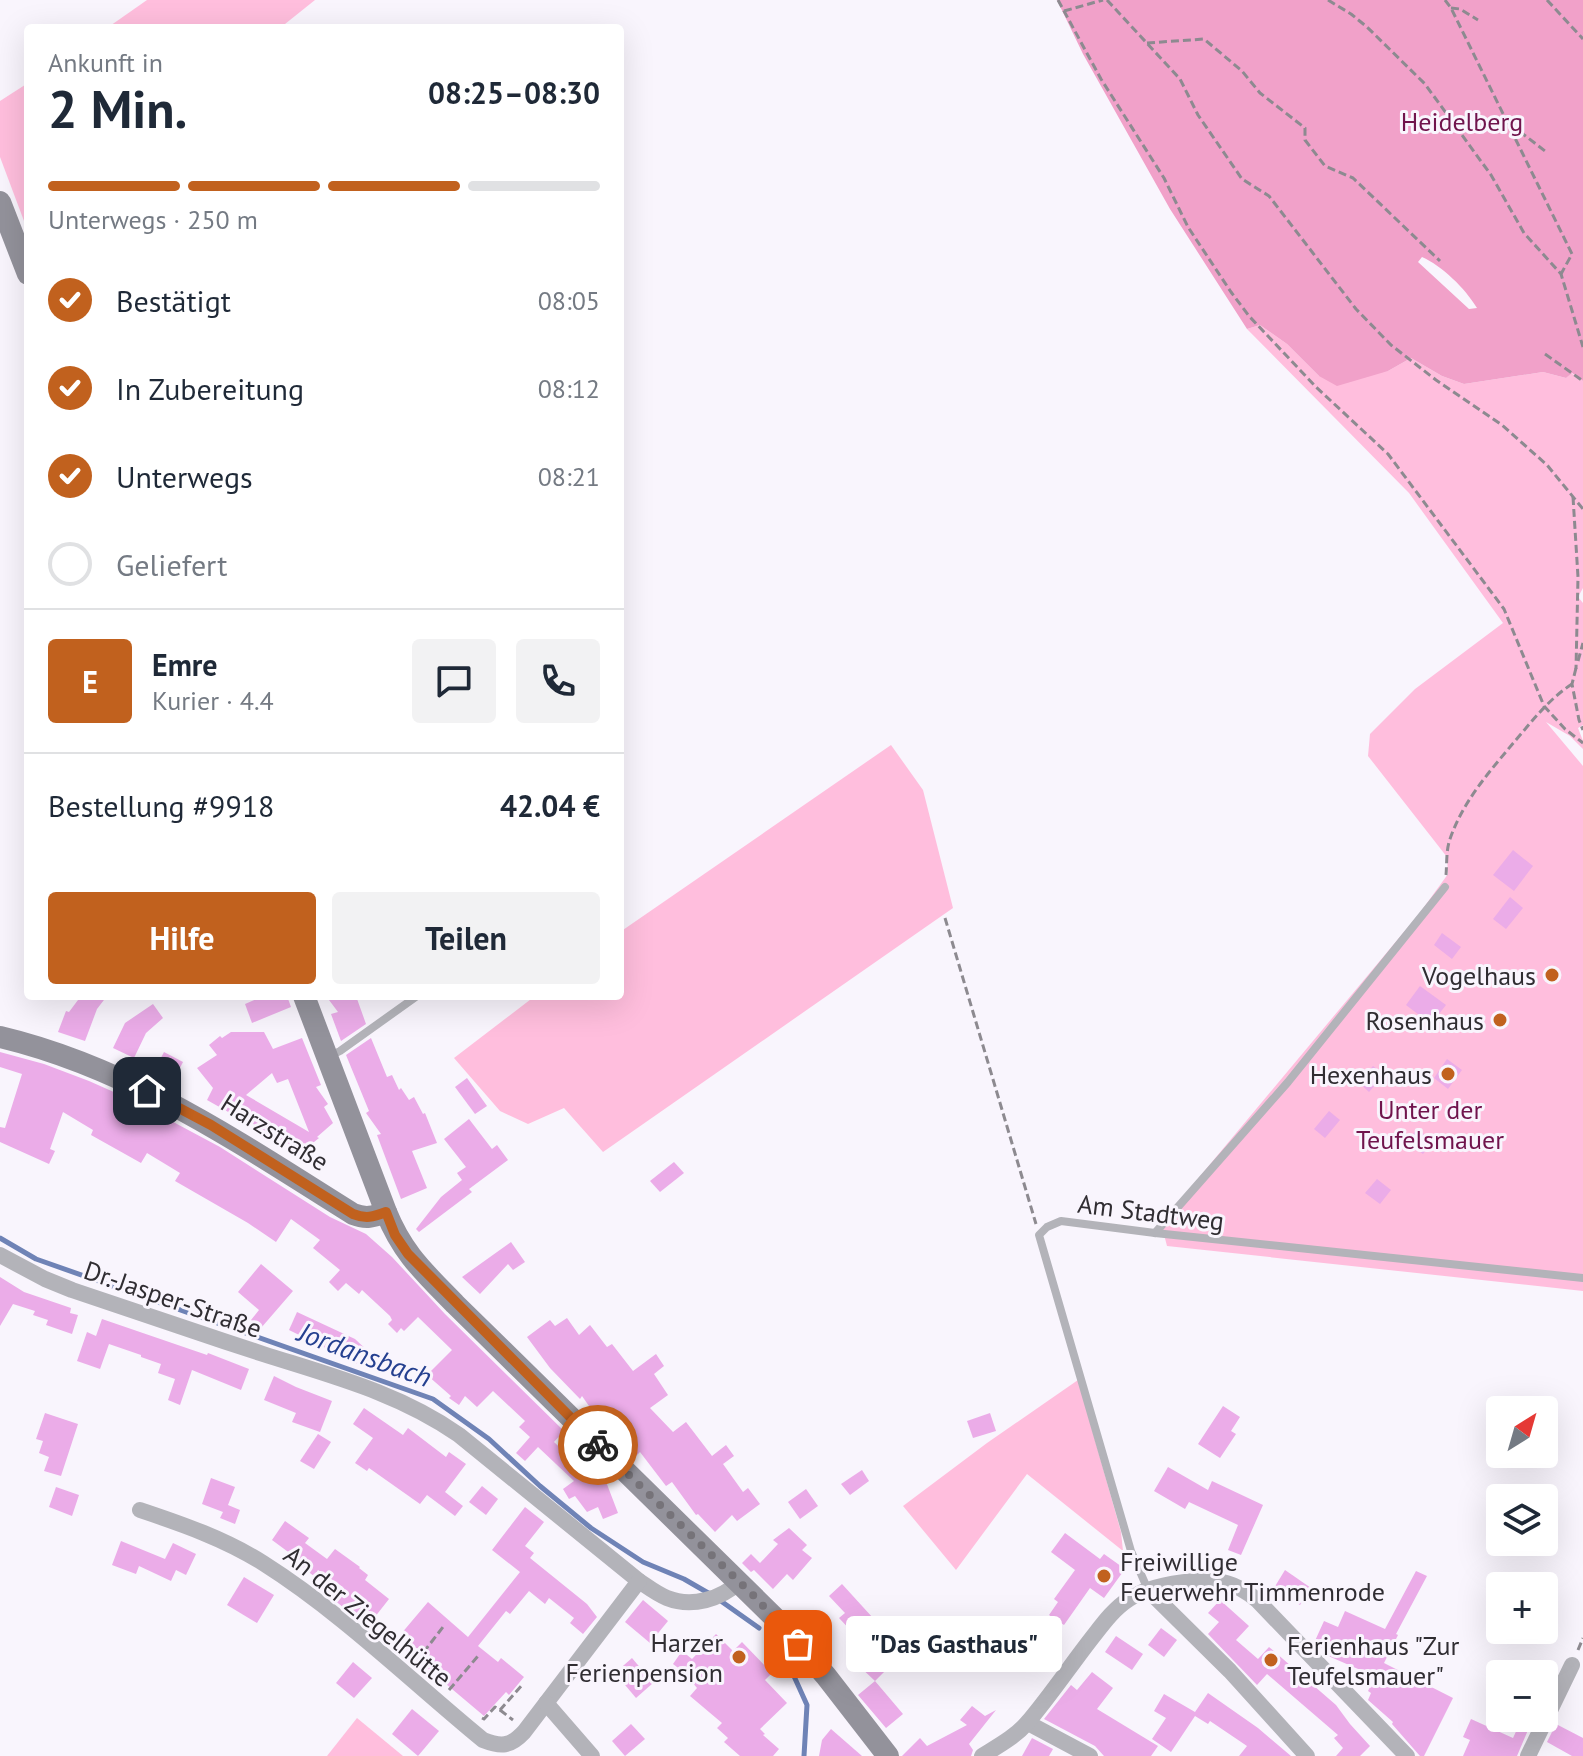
<!DOCTYPE html>
<html lang="de">
<meta charset="utf-8">
<style>
:root{--surface:#fff;--page:#f2f2f3;--text:#1f2937;--muted:#747a83;--line:#e0e1e3;--accent:#c1611e}
body{margin:0;font-family:"PT Sans",sans-serif;background:var(--page);color:var(--text);height:100vh;display:flex;flex-direction:column;font-size:30px;white-space:nowrap}
*{box-sizing:border-box;margin:0}
p{font-size:26px;color:var(--muted)}
.icon{flex:none;width:44px;height:44px;fill:none;stroke:currentColor;stroke-width:2;stroke-linecap:round;stroke-linejoin:round}
.map{position:relative;flex:1;overflow:hidden}
.details{position:absolute;left:24px;top:24px;width:600px;height:976px;display:flex;flex-direction:column;background:var(--surface);border-radius:8px;box-shadow:0 8px 32px #0002}
.details>*{flex:none}
.needle{width:52px;rotate:37deg}
.fabs{position:absolute;left:1486px;top:1396px;display:grid;gap:16px}
.fabs a{display:grid;place-items:center;width:72px;height:72px;border-radius:8px;background:var(--surface);box-shadow:0 8px 32px #0002;font-size:40px}
.pin{position:absolute;display:grid;place-items:center;width:68px;height:68px;color:#fff;margin:-34px;border-radius:16px;box-shadow:0 4px 12px #0006}
.courier{position:absolute;display:grid;place-items:center;width:80px;height:80px;margin:-40px;border:6px solid #c1611e;border-radius:50%;background:#fff;color:#222;box-shadow:0 2px 10px #0007}
.bubble{position:absolute;height:56px;border-radius:8px;background:var(--surface);box-shadow:0 8px 32px #0002;font-size:26px;font-weight:600;line-height:56px;text-align:center}
.head em{font-style:normal;font-weight:600}
.head div{display:flex;flex-direction:column-reverse}
.head{display:flex;align-items:center;justify-content:space-between;height:136px;padding:0 24px}
h1{font-size:52px;font-weight:600;line-height:60px}
.bar{display:grid;grid-template-columns:repeat(4,1fr);gap:12px 8px;align-content:center;height:96px;padding:0 24px}
.bar i{height:10px;border-radius:6px;background:var(--line)}
.bar .active{background:var(--accent)}
.bar p{grid-column:span 4}
.line{display:flex;align-items:center;gap:20px;padding:0 24px;border-top:2px solid var(--line)}
.line div{flex:1}
.round{display:grid;place-items:center;flex:none;width:84px;height:84px;border-radius:8px;background:var(--page)}
ol{padding:0 24px;list-style:none}
li{display:flex;align-items:center;gap:24px;height:88px}
li p{margin-inline-start:auto}
li .icon{padding:8px;border-radius:50%;background:var(--accent);color:#fff;stroke-width:4}
li:last-child{color:var(--muted)}
li i{width:44px;height:44px;border:4px solid var(--line);border-radius:50%}
.cta{display:flex;gap:16px;margin-top:auto;padding:16px 24px}
.cta a{flex:1;height:92px;border-radius:8px;background:var(--accent);color:#fff;font-size:32px;font-weight:600;line-height:92px;text-align:center}
.cta a+a{background:var(--page);color:var(--text)}
.map>svg:first-child{display:block}
.green{fill:#ffbedd}
.forest{fill:#f1a1c9;fill-rule:evenodd}
.lines{fill:none;stroke-linecap:round;stroke-linejoin:round}
.stream{stroke:#6f83b6;stroke-width:5}
.building{fill:#ebace8;fill-rule:evenodd}
.path{stroke:#8d8a90;stroke-width:3;stroke-dasharray:8 4;stroke-linecap:butt}
.lane{stroke:#b3b3b9;stroke-width:8}
.street{stroke:#b3b3b9;stroke-width:16}
.secondary{stroke:#93929b;stroke-width:22}
.done{stroke:#767379;stroke-width:8;stroke-dasharray:0 14.4}
.route{stroke:#c1611e;stroke-width:10}
.poi-dot{fill:#c1611e;stroke:#f9f5fd;stroke-width:3}
.labels{text-anchor:middle;dominant-baseline:central;stroke-width:6;stroke-linejoin:round;paint-order:stroke}
.park-label{font-size:26px;fill:#70144d;stroke:#f9f5fd}
.poi-label{font-size:26px;fill:#302d32;stroke:#f9f5fd;text-anchor:end}
.street-label{font-size:26px;fill:#302d32;stroke:#f9f5fd}
.water-label{font-size:28px;font-style:italic;fill:#254090;stroke:#f9f5fd}
</style>
<div class="map">
<svg width="1583" height="1756" viewBox="0 0 1583 1756">
<rect width="100%" height="100%" fill="#f9f5fd"/>
<g class="green">
<path d="M147,0H315L280,28H107Z"/>
<path d="M28,83V228L27,229L0,157V101Z"/>
<path d="M1260,325L1287,344L1319,376L1388,371L1411,358L1442,376L1464,384L1543,372L1566,378L1571,373L1583,381V588L1578,597L1583,603V725L1578,728L1583,741V749L1570,736L1546,722L1583,766V1291L1167,1246L1161,1223L1419,914L1448,874L1447,857L1368,756L1370,734L1415,689L1503,623L1409,493L1247,329Z"/>
<path d="M891,745L923,790L953,908L603,1152L564,1108L528,1124L500,1111L454,1058L535,996H620V932Z"/>
<path d="M1078,1380L1121,1532L1123,1551L1027,1474L956,1570L903,1506L987,1443Z"/>
<path d="M357,1718L403,1756H327Z"/>
</g>
<path class="forest" d="M1057,0H1583V381L1572,373L1566,378L1543,372L1464,384L1442,376L1411,358L1388,371L1337,386L1319,376L1287,344L1260,325L1247,329L1170,209L1083,54ZM1422,257C1442,266 1465,288 1477,308L1469,309L1418,262Z"/>
<g class="lines">
<g class="stream">
<path d="M0,1238L36,1259L433,1399L489,1439L540,1486L591,1528L643,1562L684,1579L710,1594"/>
<path d="M718,1599L759,1628"/>
<path d="M776,1645L793,1674L807,1705L804,1756"/>
</g>
</g>
<g class="building">
<path d="M1513,850L1533,866L1514,891L1493,875Z"/>
<path d="M1510,897L1523,908L1506,929L1493,919Z"/>
<path d="M1442,933L1461,947L1452,959L1434,945Z"/>
<path d="M1420,986L1446,1005L1431,1024L1406,1005Z"/>
<path d="M81,996H107L97,1009L85,1041L58,1032L66,1011L69,1012Z"/>
<path d="M264,996H287L291,1007L252,1023L245,1004Z"/>
<path d="M326,996H356L366,1024L341,1041L331,1014L338,1012Z"/>
<path d="M153,1004L163,1018L146,1033L134,1058L113,1048L125,1023Z"/>
<path d="M231,1032H264L273,1049L302,1038L321,1085L316,1087L328,1104L324,1107L333,1123L317,1137L319,1138L298,1155L289,1145L231,1111L230,1113L207,1100L213,1088L197,1068L217,1055L209,1045L220,1036L222,1038ZM272,1073L277,1083L288,1079L309,1132L246,1095Z"/>
<path d="M371,1038L387,1077L392,1075L399,1090L401,1088L409,1100L414,1097L423,1114L425,1113L437,1143L412,1151L427,1188L401,1199L377,1135L381,1134L366,1113L369,1111L346,1055Z"/>
<path d="M0,1052L44,1064L89,1081L134,1101L220,1147L330,1217L366,1234L392,1257L445,1314L564,1431L554,1442L573,1460L583,1449L600,1466L618,1513L603,1519L598,1507L587,1512L575,1496L569,1499L563,1489L574,1481L538,1447L525,1461L516,1453L530,1437L519,1427L525,1421L493,1391L477,1407L465,1396L459,1405L449,1398L451,1396L427,1375L452,1350L418,1317L404,1331L401,1328L397,1333L388,1324L392,1320L390,1316L362,1290L359,1294L346,1283L338,1291L329,1282L340,1270L313,1248L320,1240L291,1219L276,1242L248,1223L175,1181L180,1173L147,1153L141,1163L91,1135L93,1130L63,1112L50,1149L55,1151L49,1164L0,1142V1127L5,1128L22,1074L0,1067Z"/>
<path d="M164,1052L183,1062L174,1079L155,1069Z"/>
<path d="M1447,1059L1462,1070L1448,1089L1434,1078Z"/>
<path d="M1373,1066L1384,1075L1369,1092L1358,1082Z"/>
<path d="M467,1078L487,1106L475,1114L455,1087Z"/>
<path d="M1329,1111L1340,1120L1325,1138L1314,1129Z"/>
<path d="M469,1119L492,1149L497,1145L508,1160L469,1189L472,1192L419,1232L416,1229L441,1197L462,1180L457,1173L466,1167L444,1139Z"/>
<path d="M1417,1129L1433,1141L1423,1154L1407,1142Z"/>
<path d="M674,1162L684,1173L660,1192L650,1181Z"/>
<path d="M1377,1179L1391,1190L1380,1204L1365,1193Z"/>
<path d="M511,1242L525,1262L513,1270L508,1264L480,1294L462,1277Z"/>
<path d="M261,1264L293,1291L261,1328L251,1320L259,1310L238,1292Z"/>
<path d="M0,1277L24,1292L71,1308L70,1313L78,1315L72,1334L46,1325L48,1320L33,1315L35,1311L13,1304L0,1326Z"/>
<path d="M297,1312L355,1339L373,1356L362,1366L289,1330Z"/>
<path d="M567,1318L579,1335L590,1325L607,1347L612,1344L633,1371L656,1354L664,1366L654,1374L668,1395L650,1408L673,1432L686,1422L712,1456L726,1445L734,1456L723,1464L743,1492L748,1488L760,1504L737,1521L732,1515L715,1532L698,1514L696,1515L672,1482L666,1486L640,1452L636,1456L616,1432L613,1434L600,1417L598,1419L582,1396L580,1399L550,1368L527,1337L550,1320L555,1326Z"/>
<path d="M102,1319L207,1355L208,1353L249,1369L241,1390L192,1370L180,1405L168,1400L175,1379L158,1373L161,1364L141,1357V1355L109,1344L100,1369L77,1361L87,1332L96,1336Z"/>
<path d="M274,1376L296,1387L332,1401L320,1432L292,1422L296,1413L264,1400Z"/>
<path d="M1223,1406L1240,1417L1231,1431L1236,1434L1220,1458L1198,1444Z"/>
<path d="M364,1408L403,1435L408,1428L446,1457L449,1452L466,1464L445,1492L463,1506L455,1516L427,1495L420,1504L369,1468L367,1471L355,1463L373,1438L353,1424Z"/>
<path d="M45,1413L78,1424L61,1476L44,1471L49,1457L39,1453L43,1441L36,1439Z"/>
<path d="M990,1413L996,1431L973,1438L967,1421Z"/>
<path d="M318,1434L331,1442L314,1469L300,1461Z"/>
<path d="M1168,1467L1208,1490L1212,1481L1263,1505L1241,1555L1228,1550L1238,1525L1189,1502L1185,1509L1154,1491Z"/>
<path d="M862,1470L869,1481L850,1495L841,1484Z"/>
<path d="M211,1478L235,1487L228,1505L240,1510L235,1524L220,1518L223,1512L202,1504Z"/>
<path d="M482,1486L498,1499L486,1515L469,1502Z"/>
<path d="M56,1487L79,1495L72,1516L49,1507Z"/>
<path d="M806,1489L818,1506L800,1519L788,1502Z"/>
<path d="M525,1507L544,1522L525,1546L534,1553L530,1558L587,1604L597,1617L583,1634L570,1623L574,1618L549,1598L545,1604L529,1591L510,1614L506,1611L478,1646L498,1662L501,1658L524,1677L509,1695L506,1692L484,1716L395,1641L428,1602L468,1637L520,1572L492,1550Z"/>
<path d="M285,1521L309,1538L305,1543L327,1559L335,1549L360,1567L359,1568L368,1575L365,1580L389,1599L367,1627L333,1599L343,1587L318,1570L314,1576L292,1560L295,1557L272,1540Z"/>
<path d="M789,1528L807,1545L802,1550L812,1558L793,1580L787,1574L773,1589L754,1570L751,1572L742,1563L751,1554L760,1563L778,1544L773,1540Z"/>
<path d="M1065,1533L1100,1559L1104,1554L1125,1569L1104,1598L1090,1588L1064,1625L1049,1615L1058,1602L1054,1599L1075,1570L1051,1552Z"/>
<path d="M121,1541L165,1559L173,1543L196,1554L186,1575L176,1570L171,1581L139,1566L136,1574L112,1565Z"/>
<path d="M1285,1570L1311,1588L1300,1605L1274,1588Z"/>
<path d="M1416,1571L1427,1576L1396,1634L1398,1635L1384,1663L1453,1698L1424,1756H1420L1392,1724L1393,1722L1368,1700L1371,1693L1368,1691L1372,1683L1362,1677L1365,1672L1326,1655L1328,1651L1314,1643L1324,1621L1338,1627L1345,1611L1385,1629Z"/>
<path d="M244,1577L274,1595L257,1623L227,1605Z"/>
<path d="M842,1584L873,1618L855,1635L839,1618L845,1613L829,1596Z"/>
<path d="M643,1600L668,1621L650,1643L625,1622Z"/>
<path d="M1220,1600L1249,1626L1236,1640L1258,1659L1269,1647L1336,1705L1350,1724L1370,1746L1360,1756H1336L1343,1748L1334,1738L1338,1735L1267,1674L1257,1685L1208,1634L1219,1622L1208,1613Z"/>
<path d="M1026,1620L1053,1641L1042,1656L1015,1635Z"/>
<path d="M1161,1628L1177,1640L1164,1657L1148,1645Z"/>
<path d="M716,1634L733,1651L742,1642L772,1673L765,1680L787,1703L760,1729L765,1734L763,1735L779,1749L773,1756H740L724,1742L728,1738L717,1728L722,1723L690,1696L697,1688L692,1682L694,1680L673,1664L682,1651L692,1659Z"/>
<path d="M1116,1636L1143,1654L1132,1670L1105,1652Z"/>
<path d="M870,1650L888,1668L875,1681L903,1714L886,1728L858,1695L875,1681L857,1664Z"/>
<path d="M632,1658L653,1683L636,1698L615,1673Z"/>
<path d="M353,1662L372,1678L354,1698L336,1683Z"/>
<path d="M1092,1672L1113,1688L1097,1709L1158,1746L1151,1756H1104L1095,1746L1044,1719L1071,1685L1077,1690Z"/>
<path d="M1208,1693L1258,1728L1291,1756H1239L1247,1746L1210,1721L1208,1724L1195,1716L1171,1752L1152,1739L1166,1718L1154,1711L1164,1694L1195,1712Z"/>
<path d="M972,1706L985,1716L996,1710L969,1744L973,1750L971,1756H902L920,1738L927,1746L967,1725L960,1720Z"/>
<path d="M412,1709L439,1731L418,1756L392,1734Z"/>
<path d="M1471,1719L1513,1738L1519,1725L1528,1730L1517,1756H1463L1470,1740L1463,1737Z"/>
<path d="M631,1724L645,1739L625,1756L612,1741Z"/>
<path d="M1556,1724L1583,1738V1756H1572L1547,1742Z"/>
<path d="M831,1729L862,1756H819L822,1740Z"/>
<path d="M1032,1738L1053,1749L1049,1756H1022Z"/>
</g>
<g class="lines">
<g class="path">
<path d="M1058,0L1101,79L1164,178L1188,227L1231,292L1249,316L1316,387L1388,454L1504,609L1544,706L1565,729L1583,743"/>
<path d="M1107,0L1180,79L1198,115L1242,179L1269,196L1356,309L1391,345L1436,380L1502,425L1547,465L1583,509"/>
<path d="M1328,0L1351,14L1367,27L1425,84L1491,175L1524,233L1561,274L1583,347"/>
<path d="M1445,0L1451,8L1572,254L1561,274"/>
<path d="M1547,0L1583,39"/>
<path d="M1451,8L1460,9L1478,20"/>
<path d="M1064,11L1103,0"/>
<path d="M1147,43L1204,39L1242,71L1260,93L1305,128V140L1325,166L1353,178L1440,261"/>
<path d="M1510,124L1545,151"/>
<path d="M1545,354L1583,381"/>
<path d="M1573,497L1578,577L1576,669"/>
<path d="M1578,661L1583,643"/>
<path d="M1576,668L1572,684L1579,720L1583,730"/>
<path d="M1446,875C1447,864 1446,850 1450,839C1463,801 1490,771 1515,741C1533,720 1549,699 1572,684"/>
<path d="M945,918L1036,1224"/>
<path d="M1578,1650L1583,1638"/>
<path d="M416,1662L443,1627"/>
<path d="M449,1690L478,1656"/>
<path d="M500,1710L513,1720"/>
<path d="M482,1718L484,1719L495,1707L500,1710L523,1684"/>
</g>
<g class="lane">
<path d="M328,1057L340,1051L417,996"/>
<path d="M1155,1233L1288,1082L1445,887"/>
<path d="M1148,1590L1131,1551L1039,1235L1047,1227L1061,1221L1155,1233L1583,1278"/>
</g>
<g class="street">
<path d="M0,1255L45,1279L72,1290C135,1311 199,1333 263,1354C332,1376 399,1393 459,1435L639,1581C648,1587 657,1594 667,1598C692,1608 721,1599 739,1582"/>
<path d="M140,1510C182,1524 225,1539 263,1563C342,1613 411,1681 483,1740C501,1747 510,1747 524,1732L639,1581"/>
<path d="M1148,1590L1230,1671L1307,1756"/>
<path d="M546,1703L592,1756"/>
<path d="M1028,1723L1090,1756"/>
<path d="M982,1756C998,1746 1015,1737 1027,1723C1051,1695 1072,1663 1095,1634C1105,1621 1115,1608 1129,1599C1147,1587 1173,1583 1194,1581C1222,1580 1235,1582 1257,1600L1407,1756"/>
<path d="M1528,1756L1572,1665"/>
</g>
<g class="secondary">
<path d="M0,202L28,274"/>
<path d="M304,996L386,1212C403,1254 424,1272 455,1304L778,1621L826,1676L888,1756"/>
<path d="M0,1037C131,1068 241,1144 353,1214C366,1219 373,1217 386,1212"/>
</g>
</g>
<g class="lines">
<path class="done" d="M598,1445L754,1596L798,1644"/>
<path class="route" d="M147,1091L211,1125L353,1214C366,1219 373,1217 386,1212L395,1235L408,1254L598,1445"/>
</g>
<g class="poi-dot">
<circle cx="1552" cy="975" r="8"/>
<circle cx="1500" cy="1020" r="8"/>
<circle cx="1448" cy="1074" r="8"/>
<circle cx="1104" cy="1576" r="8"/>
<circle cx="739" cy="1657" r="8"/>
<circle cx="1271" cy="1660" r="8"/>
</g>
<g class="labels">
<g class="park-label">
<text x="1462" y="121">Heidelberg</text>
<text x="1430" y="1109">Unter der<tspan x="1430" dy="30">Teufelsmauer</tspan></text>
</g>
<g class="poi-label">
<text x="1536" y="975">Vogelhaus</text>
<text x="1484" y="1020">Rosenhaus</text>
<text x="1432" y="1074">Hexenhaus</text>
<text x="1120" y="1561" text-anchor="start">Freiwillige<tspan x="1120" dy="30">Feuerwehr Timmenrode</tspan></text>
<text x="723" y="1642">Harzer<tspan x="723" dy="30">Ferienpension</tspan></text>
<text x="1287" y="1645" text-anchor="start">Ferienhaus "Zur<tspan x="1287" dy="30">Teufelsmauer"</tspan></text>
</g>
<g class="street-label">
<text transform="translate(275 1132) rotate(32)">Harzstraße</text>
<text transform="translate(1151 1212) rotate(7)">Am Stadtweg</text>
<text transform="translate(173 1299) rotate(19)">Dr.-Jasper-Straße</text>
<text transform="translate(368 1616) rotate(39)">An der Ziegelhütte</text>
</g>
<g class="water-label">
<text transform="translate(365 1354) rotate(20)">Jordansbach</text>
</g>
</g>
</svg>
<div class="fabs">
<a><svg class="needle" viewBox="-14 -14 28 28"><path d="M0-13l5 13h-10z" fill="#e53935"/><path d="M0 13l5-13h-10z" fill="#747a83"/></svg></a>
<a><svg class="icon" aria-label="layers" viewBox="0 0 24 24"><path d="M12 4l9 5-9 5-9-5zM3 14l9 5 9-5"/></svg></a>
<a>+</a>
<a>−</a>
</div>
<div class="pin" style="left:798px;top:1644px;background:#ea580c"><svg class="icon" aria-label="bag" viewBox="0 0 24 24"><path d="M5 8h14l-1 12H6zM9 8a3 3 0 0 1 6 0"/></svg></div>
<div class="pin" style="left:147px;top:1091px;background:#1f2937"><svg class="icon" aria-label="home" viewBox="0 0 24 24"><path d="M3 11l9-7 9 7M6 9v11h12V9"/></svg></div>
<div class="courier" style="left:598px;top:1445px"><svg class="icon" aria-label="bike" viewBox="0 0 24 24"><circle cx="6" cy="16" r="4"/><circle cx="18" cy="16" r="4"/><path d="M6 16l4-8h5l3 8M10 8l3 8H6M13 5h3"/></svg></div>
<div class="bubble" style="left:846px;top:1616px;width:216px">&quot;Das Gasthaus&quot;</div>
<section class="details">
<div class="head"><div><h1>2 Min.</h1><p>Ankunft in</p></div><em>08:25–08:30</em></div>
<div class="bar"><i class="active"></i><i class="active"></i><i class="active"></i><i></i><p>Unterwegs · 250 m</p></div>
<ol>
<li><svg class="icon" aria-label="check" viewBox="0 0 24 24"><path d="M5 12l5 5 9-10"/></svg>Bestätigt<p>08:05</p></li>
<li><svg class="icon" aria-label="check" viewBox="0 0 24 24"><path d="M5 12l5 5 9-10"/></svg>In Zubereitung<p>08:12</p></li>
<li><svg class="icon" aria-label="check" viewBox="0 0 24 24"><path d="M5 12l5 5 9-10"/></svg>Unterwegs<p>08:21</p></li>
<li><i></i>Geliefert</li>
</ol>
<div class="line" style="height:144px"><b class="round" style="background:var(--accent);color:#fff">E</b><div><b>Emre</b><p>Kurier · 4.4</p></div><a class="round"><svg class="icon" aria-label="chat" viewBox="0 0 24 24"><path d="M4 5h16v11H9l-5 4z"/></svg></a><a class="round"><svg class="icon" aria-label="phone" viewBox="0 0 24 24"><path d="M5 4h4l2 5-3 2q2 4 5 5l2-3 5 2v4C11 20 4 13 5 4z"/></svg></a></div>
<div class="line" style="height:104px"><div>Bestellung #9918</div><b>42.04 €</b></div>
<div class="cta"><a>Hilfe</a><a>Teilen</a></div>
</section>
</div>
